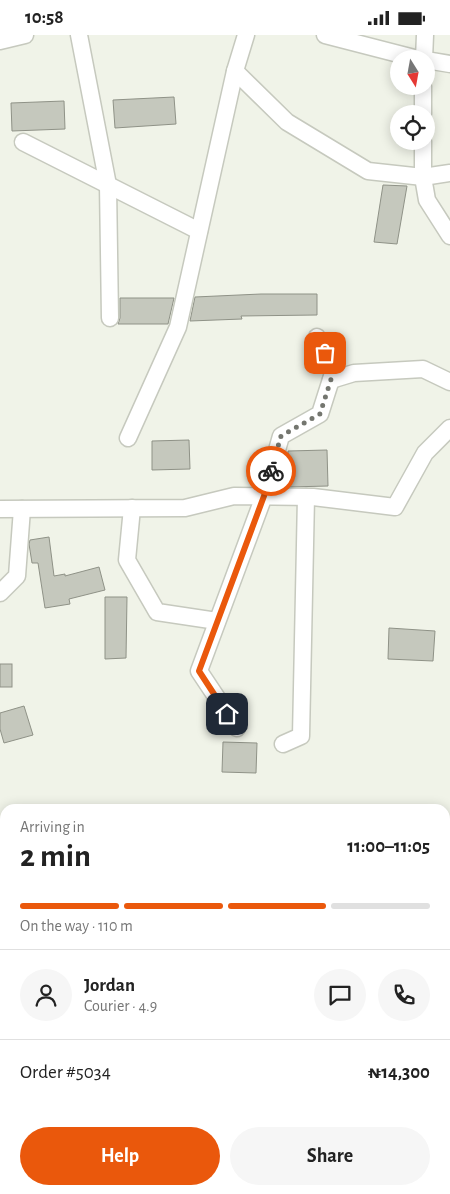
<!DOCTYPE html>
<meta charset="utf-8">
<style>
:root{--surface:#fff;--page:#f6f6f6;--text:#222;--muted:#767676;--line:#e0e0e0;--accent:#ea580c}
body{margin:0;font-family:"Alegreya Sans",sans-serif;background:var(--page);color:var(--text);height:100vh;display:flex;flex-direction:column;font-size:19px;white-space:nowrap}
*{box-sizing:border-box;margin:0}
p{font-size:16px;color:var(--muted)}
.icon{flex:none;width:28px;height:28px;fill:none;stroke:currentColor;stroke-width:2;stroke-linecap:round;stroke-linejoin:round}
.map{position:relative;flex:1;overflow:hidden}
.drawer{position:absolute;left:0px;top:769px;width:450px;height:391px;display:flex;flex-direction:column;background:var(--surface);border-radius:15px 15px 0 0;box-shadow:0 2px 12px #0003}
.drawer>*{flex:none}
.needle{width:32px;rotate:169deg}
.buttons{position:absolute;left:390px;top:15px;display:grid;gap:10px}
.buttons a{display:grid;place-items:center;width:45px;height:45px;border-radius:50%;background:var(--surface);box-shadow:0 2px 12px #0003;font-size:25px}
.pin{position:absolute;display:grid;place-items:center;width:42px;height:42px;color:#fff;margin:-21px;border-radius:10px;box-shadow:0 2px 8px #0006}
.courier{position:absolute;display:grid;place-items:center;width:50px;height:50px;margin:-25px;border:4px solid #ea580c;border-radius:50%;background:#fff;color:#222;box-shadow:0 1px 6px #0007}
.headline em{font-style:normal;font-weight:700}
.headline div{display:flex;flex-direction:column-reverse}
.headline{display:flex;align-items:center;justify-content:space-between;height:85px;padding:0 20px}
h1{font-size:32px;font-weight:700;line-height:38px}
.bar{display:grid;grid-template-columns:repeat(4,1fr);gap:8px 5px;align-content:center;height:60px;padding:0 20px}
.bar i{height:6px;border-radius:4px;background:var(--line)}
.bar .selected{background:var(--accent)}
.bar p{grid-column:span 4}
.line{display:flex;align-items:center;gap:12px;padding:0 20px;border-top:1px solid var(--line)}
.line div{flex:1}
.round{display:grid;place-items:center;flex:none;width:52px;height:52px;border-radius:26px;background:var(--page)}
.primary-button{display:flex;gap:10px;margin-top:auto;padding:10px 20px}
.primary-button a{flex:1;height:58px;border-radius:30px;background:var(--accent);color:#fff;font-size:20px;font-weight:700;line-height:58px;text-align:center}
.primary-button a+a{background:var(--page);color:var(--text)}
.status{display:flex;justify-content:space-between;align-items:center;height:35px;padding:0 25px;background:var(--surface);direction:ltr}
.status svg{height:14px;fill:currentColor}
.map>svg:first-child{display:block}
.building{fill:#c5c8bd;stroke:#8f9287}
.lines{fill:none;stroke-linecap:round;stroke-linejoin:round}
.minor-casing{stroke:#c6c9be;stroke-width:19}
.minor{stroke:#fff;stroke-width:16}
.done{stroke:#74766f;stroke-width:5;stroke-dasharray:0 9}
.route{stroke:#ea580c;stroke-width:6}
</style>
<div class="status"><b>10:58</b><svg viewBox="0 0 49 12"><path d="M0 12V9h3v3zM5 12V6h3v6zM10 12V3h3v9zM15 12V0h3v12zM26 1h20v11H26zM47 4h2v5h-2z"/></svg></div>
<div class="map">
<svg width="450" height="1159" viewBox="0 0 450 1159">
<rect width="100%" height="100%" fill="#f0f3e8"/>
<g class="building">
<path d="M174,62L176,89L115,93L113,65Z"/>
<path d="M64,66L65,94L12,96L11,68Z"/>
<path d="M383,150L407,151L397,209L374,207Z"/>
<path d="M261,259H317V280L241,281L242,284L190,286L195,262Z"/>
<path d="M120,263H174L168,289H118L120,283Z"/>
<path d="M189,405L190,434L152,435V406Z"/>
<path d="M327,415L328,451L289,452L288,416Z"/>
<path d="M49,502L54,541L65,539V541L99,532L105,555L69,564L70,569L45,573L38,528H32L29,509L30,505Z"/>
<path d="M105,562H127L126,623L105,624Z"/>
<path d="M389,593L435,596L433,626L388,624Z"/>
<rect x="0" y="629" width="12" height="23"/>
<path d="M24,671L33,700L4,708L0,694V678Z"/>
<path d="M223,707L257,708L256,738L222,737Z"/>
</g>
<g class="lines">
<g class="minor-casing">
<g id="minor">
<path d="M79,0L108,150L110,283"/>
<path d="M325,0L418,24"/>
<path d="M0,6L25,0"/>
<path d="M424,24L425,0"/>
<path d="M426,25L450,29"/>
<path d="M235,36L287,87L368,136L423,142L450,138"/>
<path d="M423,79V51"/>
<path d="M423,106V142L427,165L450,201"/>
<path d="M23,107L199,196"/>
<path d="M331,345L354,338L423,334L450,347"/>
<path d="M128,403L178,292L235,36L246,0"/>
<path d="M132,473L127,525L157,577L217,586"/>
<path d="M0,474L185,473L234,461L313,462L395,472L425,418L450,393"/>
<path d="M0,558L17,541L22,474"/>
<path d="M237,693L199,636L264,461L281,401L320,379L334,335L317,302"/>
<path d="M283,709L301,701L306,462"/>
<path d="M310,1155L312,1159"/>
<path d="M178,1159L183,1155"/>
</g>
</g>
<use href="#minor" class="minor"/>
</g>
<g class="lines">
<path class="done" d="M271,436L281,401L320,379L334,335L325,318"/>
<path class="route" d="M227,679L199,636L264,461L271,436"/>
</g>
</svg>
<div class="buttons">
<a><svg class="needle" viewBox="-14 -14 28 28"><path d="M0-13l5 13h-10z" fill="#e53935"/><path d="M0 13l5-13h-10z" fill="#767676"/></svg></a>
<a><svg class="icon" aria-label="locate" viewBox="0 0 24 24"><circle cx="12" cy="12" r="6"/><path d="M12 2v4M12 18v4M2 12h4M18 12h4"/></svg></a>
</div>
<div class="pin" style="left:325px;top:318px;background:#ea580c"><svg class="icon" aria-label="bag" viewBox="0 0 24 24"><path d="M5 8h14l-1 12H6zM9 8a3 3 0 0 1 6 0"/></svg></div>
<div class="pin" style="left:227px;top:679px;background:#1f2937"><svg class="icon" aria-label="home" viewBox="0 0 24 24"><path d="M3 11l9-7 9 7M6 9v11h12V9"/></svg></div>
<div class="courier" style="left:271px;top:436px"><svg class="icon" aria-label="bike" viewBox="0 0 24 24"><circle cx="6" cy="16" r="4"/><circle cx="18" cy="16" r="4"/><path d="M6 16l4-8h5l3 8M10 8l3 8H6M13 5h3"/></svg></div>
<section class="drawer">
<div class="headline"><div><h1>2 min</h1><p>Arriving in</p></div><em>11:00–11:05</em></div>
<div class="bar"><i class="selected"></i><i class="selected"></i><i class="selected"></i><i></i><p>On the way · 110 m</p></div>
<div class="line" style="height:90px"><a class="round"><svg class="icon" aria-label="person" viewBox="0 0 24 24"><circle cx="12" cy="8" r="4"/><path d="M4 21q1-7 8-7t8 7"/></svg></a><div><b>Jordan</b><p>Courier · 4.9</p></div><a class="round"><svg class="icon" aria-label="chat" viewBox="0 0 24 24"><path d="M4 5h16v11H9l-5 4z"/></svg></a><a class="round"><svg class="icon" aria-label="phone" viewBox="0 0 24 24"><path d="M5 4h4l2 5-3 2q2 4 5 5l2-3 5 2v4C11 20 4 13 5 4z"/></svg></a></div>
<div class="line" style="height:65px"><div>Order #5034</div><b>₦14,300</b></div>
<div class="primary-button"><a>Help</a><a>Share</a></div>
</section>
</div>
